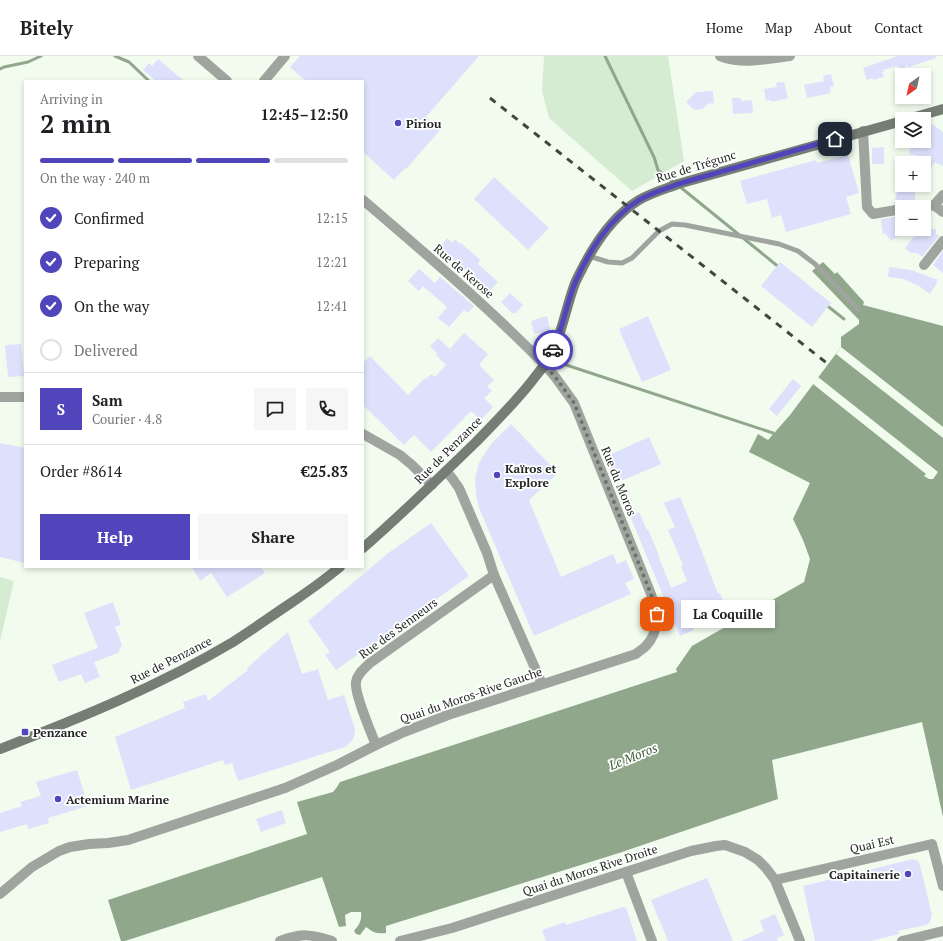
<!DOCTYPE html>
<meta charset="utf-8">
<style>
:root{--surface:#fff;--page:#f6f6f6;--text:#202124;--muted:#757577;--line:#e0e0e0;--accent:#5145bc}
body{margin:0;font-family:"PT Serif",serif;background:var(--page);color:var(--text);height:100vh;display:flex;flex-direction:column;font-size:15px;white-space:nowrap}
*{box-sizing:border-box;margin:0}
p{font-size:13px;color:var(--muted)}
.icon{flex:none;width:22px;height:22px;fill:none;stroke:currentColor;stroke-width:2;stroke-linecap:round;stroke-linejoin:round}
.map{position:relative;flex:1;overflow:hidden}
.panel{position:absolute;left:24px;top:24px;width:340px;height:488px;display:flex;flex-direction:column;background:var(--surface);border-radius:0px;box-shadow:0 2px 6px #0003}
.panel>*{flex:none}
.needle{width:26px;rotate:213deg}
.buttons{position:absolute;left:895px;top:12px;display:grid;gap:8px}
.buttons a{display:grid;place-items:center;width:36px;height:36px;border-radius:0px;background:var(--surface);box-shadow:0 2px 6px #0003;font-size:20px}
.pin{position:absolute;display:grid;place-items:center;width:34px;height:34px;color:#fff;margin:-17px;border-radius:8px;box-shadow:0 2px 6px #0006}
.courier{position:absolute;display:grid;place-items:center;width:40px;height:40px;margin:-20px;border:3px solid #5145bc;border-radius:50%;background:#fff;color:#222;box-shadow:0 1px 5px #0007}
.bubble{position:absolute;height:28px;border-radius:0px;background:var(--surface);box-shadow:0 2px 6px #0003;font-size:13px;font-weight:700;line-height:28px;text-align:center}
.summary em{font-style:normal;font-weight:700}
.summary div{display:flex;flex-direction:column-reverse}
.summary{display:flex;align-items:center;justify-content:space-between;height:68px;padding:0 16px}
h1{font-size:26px;font-weight:700;line-height:30px}
.bar{display:grid;grid-template-columns:repeat(4,1fr);gap:6px 4px;align-content:center;height:48px;padding:0 16px}
.bar i{height:5px;border-radius:3px;background:var(--line)}
.bar .current{background:var(--accent)}
.bar p{grid-column:span 4}
.line{display:flex;align-items:center;gap:10px;padding:0 16px;border-top:1px solid var(--line)}
.line div{flex:1}
.round{display:grid;place-items:center;flex:none;width:42px;height:42px;border-radius:0px;background:var(--page)}
ol{padding:0 16px;list-style:none}
li{display:flex;align-items:center;gap:12px;height:44px}
li p{margin-inline-start:auto}
li .icon{padding:4px;border-radius:50%;background:var(--accent);color:#fff;stroke-width:4}
li:last-child{color:var(--muted)}
li i{width:22px;height:22px;border:2px solid var(--line);border-radius:50%}
.primary-button{display:flex;gap:8px;margin-top:auto;padding:8px 16px}
.primary-button a{flex:1;height:46px;border-radius:0px;background:var(--accent);color:#fff;font-size:16px;font-weight:700;line-height:46px;text-align:center}
.primary-button a+a{background:var(--page);color:var(--text)}
header{display:flex;align-items:center;gap:24px;box-sizing:border-box;height:56px;padding:0 20px;background:var(--surface);border-bottom:1px solid var(--line)}
header strong{font-size:19px}
nav{display:flex;gap:22px;margin-inline-start:auto;font-size:14px}
.map>svg:first-child{display:block}
.green{fill:#d5ecd2}
.water{fill:#90a78c}
.pier{fill:#f1fcef}
.lines{fill:none;stroke-linecap:round;stroke-linejoin:round}
.stream{stroke:#90a78c;stroke-width:3}
.building{fill:#dee1fc}
.service{stroke:#a0a49f;stroke-width:5}
.minor{stroke:#a0a49f;stroke-width:10}
.tertiary{stroke:#a0a49f;stroke-width:10}
.secondary{stroke:#767d75;stroke-width:10}
.rail{stroke:#414640;stroke-width:3;stroke-dasharray:7 7;stroke-linecap:butt}
.done{stroke:#6b726a;stroke-width:4;stroke-dasharray:0 7.2}
.route{stroke:#5145bc;stroke-width:5}
.poi-dot{fill:#5145bc;stroke:#fff;stroke-width:1.5}
.labels{text-anchor:middle;dominant-baseline:central;stroke-width:3.5;stroke-linejoin:round;paint-order:stroke}
.poi-label{font-size:12px;font-weight:bold;fill:#232723;stroke:#fff;text-anchor:start}
.street-label{font-size:12px;fill:#232723;stroke:#fff}
.water-label{font-size:13px;font-style:italic;fill:#3c6038;stroke:#fff}
</style>
<header>
<strong>Bitely</strong>
<nav><a>Home</a><a>Map</a><a>About</a><a>Contact</a></nav>
</header>
<div class="map">
<svg width="943" height="885" viewBox="0 0 943 885">
<rect width="100%" height="100%" fill="#f1fcef"/>
<g class="green">
<path d="M544,0H668L684,105L632,135L549,62L542,35Z"/>
<path d="M0,521L14,525L0,585Z"/>
</g>
<path class="water" d="M823,206L835,218L837,216L864,246L863,249L943,270V761L922,666L772,704L778,743L619,797L386,870V877C377,878 374,877 366,871L360,879L356,878L354,875C359,869 362,865 361,856H351L345,859L346,870L339,871L322,821L125,885H121L108,844L307,778L297,746L333,736L337,731L340,726L677,616L676,613L692,590L804,526L810,503L803,484L793,463L810,427L749,396L758,378L768,384L790,359L841,291V281L859,268V264L812,215Z"/>
<g class="pier">
<path d="M841,291L943,371V382L836,298Z"/>
<path d="M818,321L938,416L933,423H929L924,420L926,418L813,328Z"/>
</g>
<g class="lines">
<g class="stream">
<path d="M115,0L129,6L149,25"/>
<path d="M605,0L654,101L658,114L674,127"/>
<path d="M0,13L4,11L28,6L41,0"/>
<path d="M679,130L780,212"/>
<path d="M825,248L844,263"/>
<path d="M551,304L773,377"/>
</g>
</g>
<g class="building">
<path d="M300,0H479L426,61L441,73L406,113L405,112L394,124L363,96V25H306L290,11Z"/>
<path d="M896,0H936V2L909,11L907,9L903,14L897,10L883,14L884,16H882L884,21L873,24V22L867,24L863,12L895,1Z"/>
<path d="M158,3L163,7L184,25H156L143,14L149,7L152,10Z"/>
<path d="M831,18L834,30L830,31L831,37L807,42L804,29L824,25L823,20Z"/>
<path d="M784,26L788,42L772,46L771,44L766,45L764,33L777,31L776,27Z"/>
<path d="M713,35L714,47L707,48L703,53L694,54L686,46L696,36Z"/>
<path d="M732,42H741V45L752,44L753,57L733,58Z"/>
<path d="M932,68L943,76V110L935,106L929,114L924,110V107H914L919,100L909,98L911,88L917,92L922,85H924V83L928,77L924,74V71Z"/>
<path d="M884,91V108H872V92Z"/>
<path d="M848,99L859,137L846,141L851,158L786,176L781,159L772,162L767,143L747,148L740,125L816,104L817,107Z"/>
<path d="M494,121L549,172L528,194L474,143Z"/>
<path d="M899,128H902V131V129H915V144L918,145L915,148H906L901,147L894,148Z"/>
<path d="M902,160V178L891,185L885,177L883,179L881,163Z"/>
<path d="M920,173H936V178L939,180L922,201L918,197H911L905,192Z"/>
<path d="M447,182L452,187L455,183L460,188L461,187L480,204L478,208L498,226L489,235L440,191Z"/>
<path d="M943,195V217L933,209Z"/>
<path d="M780,206L831,247L812,271L761,230Z"/>
<path d="M889,211L911,214L938,224L936,226L937,227L930,238L919,230L904,223L888,221Z"/>
<path d="M419,213L435,227L440,221L474,250L468,257L464,254L449,271L438,262L447,251L423,230L419,235L408,225Z"/>
<path d="M510,237L523,249L516,257H512L501,246Z"/>
<path d="M547,260L550,274L534,278L531,265Z"/>
<path d="M648,260L671,314L642,326L619,273Z"/>
<path d="M464,277L488,298L479,309L494,324L487,330L492,335L484,342L493,351L481,364L471,355L431,396L414,379L404,389L363,349V307L370,300L408,339L425,322L426,323L431,318L435,321L446,309L436,299L437,297L430,290L438,282L450,293Z"/>
<path d="M21,288L24,320L8,321L5,289Z"/>
<path d="M793,323L801,330L777,360L769,353Z"/>
<path d="M511,368L558,417L529,444L561,521L613,498L617,508L626,504L634,523L625,527L631,538L534,580L479,452L476,438L475,422L479,407L483,400L492,387Z"/>
<path d="M649,381L661,408L616,427L605,401Z"/>
<path d="M0,387L25,392V507L0,501Z"/>
<path d="M680,441L696,480L718,538L720,537L725,551L690,565L694,574L680,580L630,460L639,456L647,474L648,473L652,483L659,499H658L671,532L687,525L681,510L683,509L668,474L675,471L664,447Z"/>
<path d="M431,467L469,520L336,614L325,599L330,596L308,565L387,498Z"/>
<path d="M192,511H261L265,517L227,541L211,517L200,525Z"/>
<path d="M113,546L121,569L115,571L122,589L118,597L94,606L100,621L85,627L81,618L59,626L52,609L98,592L84,557Z"/>
<path d="M288,576L302,618L318,613L328,644L344,639L355,673L354,681L351,686L345,691L238,725L232,707L225,709L223,704L131,734L115,681L185,652L183,646L206,638L208,645L248,614L247,612Z"/>
<path d="M77,714L88,750L48,762L49,767L28,773L27,768L0,776V757L22,750L20,746L41,740L36,726Z"/>
<path d="M282,754L286,767L261,776L256,763Z"/>
<path d="M913,803L918,805L920,809L932,859L930,866L926,869L898,875L899,878L871,885H815L803,830Z"/>
<path d="M707,822L733,885H668L651,844Z"/>
<path d="M623,851L626,852L637,885H546L542,874L565,866L566,869Z"/>
<path d="M775,858L784,879L777,882L778,885H741L764,875L760,865Z"/>
</g>
<g class="lines">
<path class="service" d="M589,200L608,206L622,207L632,202L659,175L672,168L685,169L779,188L798,195L815,208L858,253"/>
<g class="minor">
<path d="M720,0C742,9 767,3 790,0"/>
<path d="M264,25L285,0"/>
<path d="M863,75L867,151L873,158L902,153"/>
<path d="M934,149L943,156"/>
<path d="M920,151L934,149L943,139"/>
<path d="M924,209L943,185"/>
<path d="M0,341H25"/>
<path d="M363,378L400,399L412,409L432,429"/>
<path d="M446,415L452,422L459,432L487,497L494,519L542,628"/>
<path d="M376,689C371,676 354,637 356,626C357,618 365,612 370,607L494,519"/>
<path d="M285,732L337,709L376,689L404,676L448,659L636,598C639,595 643,593 646,590C661,574 656,556 651,538L574,347L556,322L545,309"/>
<path d="M626,816L652,885"/>
<path d="M775,824L932,788L943,830"/>
<path d="M0,838L32,811L59,795L70,791L89,788L108,787L128,784L276,735"/>
<path d="M280,885C302,877 311,878 332,885"/>
<path d="M400,885L452,872L691,795L716,790L725,789L745,796L758,804L766,812L775,824L800,885"/>
<path d="M902,885L943,875"/>
</g>
<g class="tertiary">
<path d="M198,0L227,25"/>
<path d="M363,144C425,197 487,250 545,309"/>
<path d="M276,735L285,732"/>
</g>
<g class="secondary">
<path d="M908,63L943,53"/>
<path d="M363,492C402,458 439,422 476,386C496,365 518,344 535,321C541,314 546,307 551,299C562,277 566,252 574,230C576,224 579,219 582,213C595,187 613,160 639,144C651,137 665,133 678,128L902,65"/>
<path d="M0,693C80,662 159,630 233,586C252,574 270,561 288,549C306,537 323,525 340,511"/>
</g>
<path class="rail" d="M490,42L828,308"/>
</g>
<g class="lines">
<path class="done" d="M553,294L544,309L556,322L574,347L651,538L657,558"/>
<path class="route" d="M553,294C563,272 566,249 575,227C588,196 610,162 639,144C651,137 665,133 678,128L835,83"/>
</g>
<g class="poi-dot">
<circle cx="398" cy="67" r="4"/>
<circle cx="497" cy="419" r="4"/>
<rect x="21" y="672" width="8" height="8" rx="2"/>
<circle cx="58" cy="743" r="4"/>
<circle cx="908" cy="818" r="4"/>
</g>
<g class="labels">
<g class="poi-label">
<text x="406" y="67">Piriou</text>
<text x="505" y="412">Kaïros et<tspan x="505" dy="14">Explore</tspan></text>
<text x="33" y="676">Penzance</text>
<text x="66" y="743">Actemium Marine</text>
<text x="900" y="818" text-anchor="end">Capitainerie</text>
</g>
<g class="street-label">
<text transform="translate(696 110) rotate(-17)">Rue de Trégunc</text>
<text transform="translate(464 215) rotate(41)">Rue de Kerose</text>
<text transform="translate(448 394) rotate(-45)">Rue de Penzance</text>
<text transform="translate(619 425) rotate(68)">Rue du Moros</text>
<text transform="translate(398 572) rotate(-36)">Rue des Senneurs</text>
<text transform="translate(171 604) rotate(-27)">Rue de Penzance</text>
<text transform="translate(471 639) rotate(-19)">Quai du Moros-Rive Gauche</text>
<text transform="translate(872 788) rotate(-13)">Quai Est</text>
<text transform="translate(590 814) rotate(-18)">Quai du Moros Rive Droite</text>
</g>
<g class="water-label">
<text transform="translate(633 700) rotate(-22)">Le Moros</text>
</g>
</g>
</svg>
<div class="buttons">
<a><svg class="needle" viewBox="-14 -14 28 28"><path d="M0-13l5 13h-10z" fill="#e53935"/><path d="M0 13l5-13h-10z" fill="#757577"/></svg></a>
<a><svg class="icon" aria-label="layers" viewBox="0 0 24 24"><path d="M12 4l9 5-9 5-9-5zM3 14l9 5 9-5"/></svg></a>
<a>+</a>
<a>−</a>
</div>
<div class="pin" style="left:657px;top:558px;background:#ea580c"><svg class="icon" aria-label="bag" viewBox="0 0 24 24"><path d="M5 8h14l-1 12H6zM9 8a3 3 0 0 1 6 0"/></svg></div>
<div class="pin" style="left:835px;top:83px;background:#1f2937"><svg class="icon" aria-label="home" viewBox="0 0 24 24"><path d="M3 11l9-7 9 7M6 9v11h12V9"/></svg></div>
<div class="courier" style="left:553px;top:294px"><svg class="icon" aria-label="car" viewBox="0 0 24 24"><path d="M5 17H2v-5l4-1 3-4h7l3 4 3 1v5h-3M9 17h6M6 11h13"/><circle cx="7" cy="17" r="2"/><circle cx="17" cy="17" r="2"/></svg></div>
<div class="bubble" style="left:681px;top:544px;width:94px">La Coquille</div>
<section class="panel">
<div class="summary"><div><h1>2 min</h1><p>Arriving in</p></div><em>12:45–12:50</em></div>
<div class="bar"><i class="current"></i><i class="current"></i><i class="current"></i><i></i><p>On the way · 240 m</p></div>
<ol>
<li><svg class="icon" aria-label="check" viewBox="0 0 24 24"><path d="M5 12l5 5 9-10"/></svg>Confirmed<p>12:15</p></li>
<li><svg class="icon" aria-label="check" viewBox="0 0 24 24"><path d="M5 12l5 5 9-10"/></svg>Preparing<p>12:21</p></li>
<li><svg class="icon" aria-label="check" viewBox="0 0 24 24"><path d="M5 12l5 5 9-10"/></svg>On the way<p>12:41</p></li>
<li><i></i>Delivered</li>
</ol>
<div class="line" style="height:72px"><b class="round" style="background:var(--accent);color:#fff">S</b><div><b>Sam</b><p>Courier · 4.8</p></div><a class="round"><svg class="icon" aria-label="chat" viewBox="0 0 24 24"><path d="M4 5h16v11H9l-5 4z"/></svg></a><a class="round"><svg class="icon" aria-label="phone" viewBox="0 0 24 24"><path d="M5 4h4l2 5-3 2q2 4 5 5l2-3 5 2v4C11 20 4 13 5 4z"/></svg></a></div>
<div class="line" style="height:52px"><div>Order #8614</div><b>€25.83</b></div>
<div class="primary-button"><a>Help</a><a>Share</a></div>
</section>
</div>
